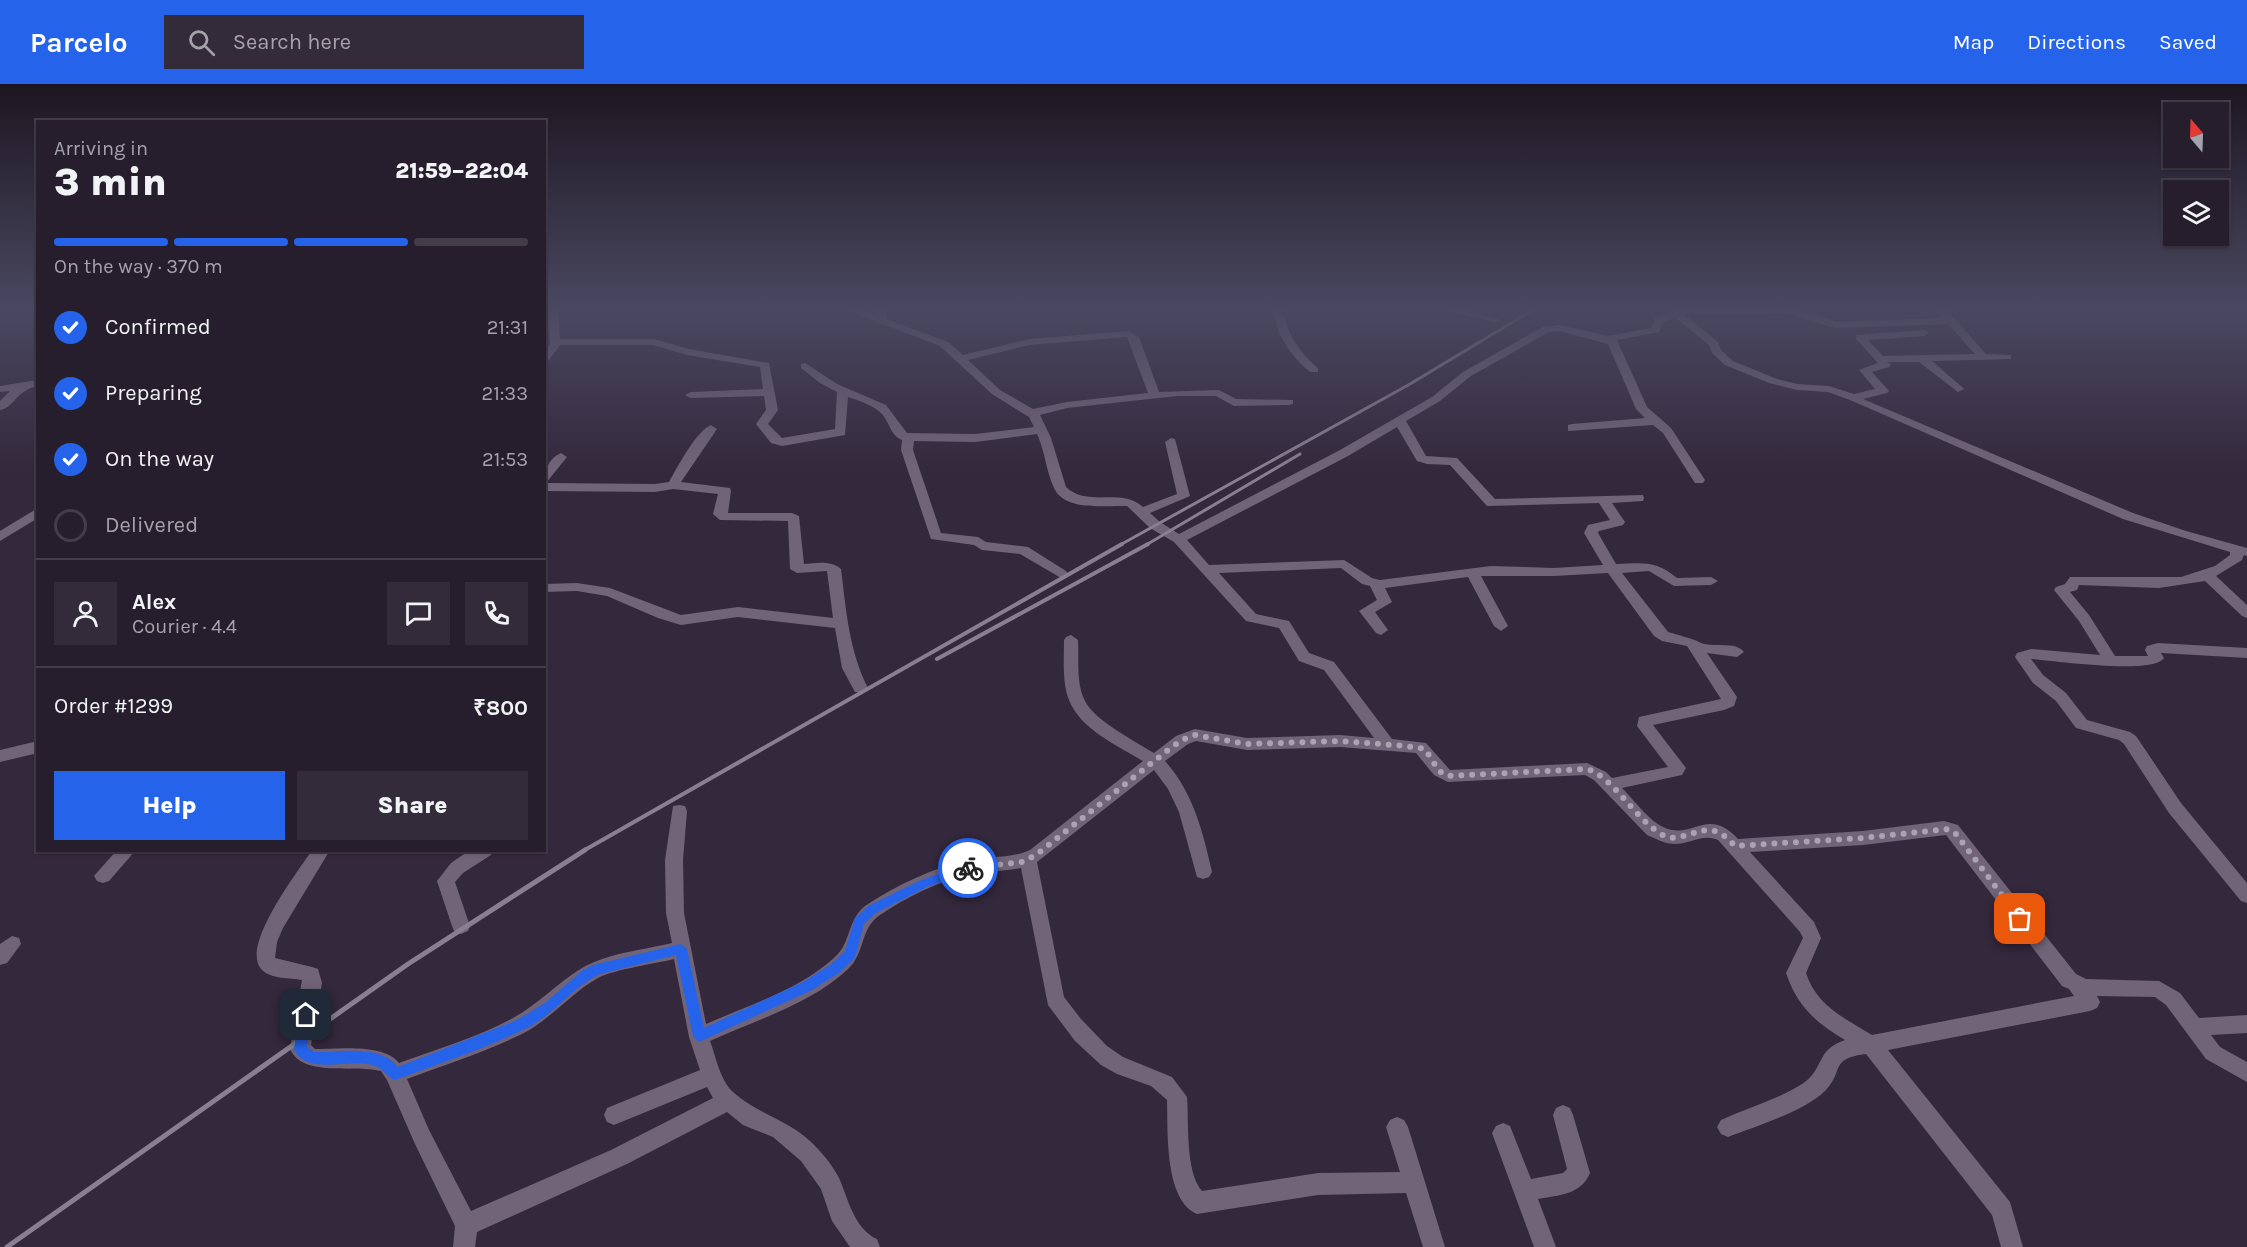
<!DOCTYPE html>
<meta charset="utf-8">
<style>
:root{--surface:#271e2d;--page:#332b39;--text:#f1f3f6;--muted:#a4a2aa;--line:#433c49;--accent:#2563eb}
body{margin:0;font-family:Karla,sans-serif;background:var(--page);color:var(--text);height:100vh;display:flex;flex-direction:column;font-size:22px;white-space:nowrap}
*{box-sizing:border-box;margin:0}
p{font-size:20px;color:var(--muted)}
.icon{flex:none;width:33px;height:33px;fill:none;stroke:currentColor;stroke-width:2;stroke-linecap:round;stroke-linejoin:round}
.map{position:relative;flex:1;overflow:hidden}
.drawer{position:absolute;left:36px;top:36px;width:510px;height:732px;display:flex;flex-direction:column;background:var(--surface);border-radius:0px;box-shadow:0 2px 4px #0004,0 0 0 2px var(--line)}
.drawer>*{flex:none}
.needle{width:39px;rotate:341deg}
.tools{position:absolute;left:2163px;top:18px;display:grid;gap:12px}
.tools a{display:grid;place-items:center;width:66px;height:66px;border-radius:0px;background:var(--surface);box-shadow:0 2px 4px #0004,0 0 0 2px var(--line);font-size:30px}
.pin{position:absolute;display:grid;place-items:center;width:51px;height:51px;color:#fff;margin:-26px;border-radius:12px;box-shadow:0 3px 9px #0006}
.courier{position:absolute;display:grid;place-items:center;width:60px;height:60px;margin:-30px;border:4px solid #2563eb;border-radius:50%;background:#fff;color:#222;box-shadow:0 2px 8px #0007}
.summary em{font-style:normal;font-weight:800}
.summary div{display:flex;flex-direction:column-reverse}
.summary{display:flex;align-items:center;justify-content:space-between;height:102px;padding:0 18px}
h1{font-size:39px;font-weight:800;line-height:45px}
.bar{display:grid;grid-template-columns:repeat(4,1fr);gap:9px 6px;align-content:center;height:72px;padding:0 18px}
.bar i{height:8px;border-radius:4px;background:var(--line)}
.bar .current{background:var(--accent)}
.bar p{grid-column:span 4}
.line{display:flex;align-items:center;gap:15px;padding:0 18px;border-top:2px solid var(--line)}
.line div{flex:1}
.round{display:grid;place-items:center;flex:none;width:63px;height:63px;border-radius:0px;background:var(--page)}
ol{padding:0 18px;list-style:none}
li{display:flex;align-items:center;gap:18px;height:66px}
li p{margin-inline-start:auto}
li .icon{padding:6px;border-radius:50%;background:var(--accent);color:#fff;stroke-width:4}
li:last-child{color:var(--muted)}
li i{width:33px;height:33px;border:3px solid var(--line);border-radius:50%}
.primary-button{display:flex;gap:12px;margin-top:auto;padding:12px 18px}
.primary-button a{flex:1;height:69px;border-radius:0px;background:var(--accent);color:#fff;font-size:24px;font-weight:800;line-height:69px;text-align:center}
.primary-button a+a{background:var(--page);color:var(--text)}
header{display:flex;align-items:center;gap:36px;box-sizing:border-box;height:84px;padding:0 30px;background:var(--accent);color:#fff}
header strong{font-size:28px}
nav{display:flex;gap:33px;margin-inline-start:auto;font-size:21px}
.search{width:420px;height:54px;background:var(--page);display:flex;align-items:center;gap:15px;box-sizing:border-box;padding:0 21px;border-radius:0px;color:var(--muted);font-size:22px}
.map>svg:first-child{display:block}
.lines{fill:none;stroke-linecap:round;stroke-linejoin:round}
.minor{fill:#716479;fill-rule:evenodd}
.rail-far2{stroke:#887f90;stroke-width:3}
.rail-far1{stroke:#887f90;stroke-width:4}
.rail{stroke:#887f90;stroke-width:5}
.route{fill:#2563eb}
.done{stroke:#aca3b2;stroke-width:6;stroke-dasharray:0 10.8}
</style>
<header>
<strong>Parcelo</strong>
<div class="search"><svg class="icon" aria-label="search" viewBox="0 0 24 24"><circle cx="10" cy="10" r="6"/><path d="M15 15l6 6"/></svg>Search here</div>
<nav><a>Map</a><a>Directions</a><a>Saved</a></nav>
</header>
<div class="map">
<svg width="2247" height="1163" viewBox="0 0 2247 1163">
<rect width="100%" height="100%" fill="#34283c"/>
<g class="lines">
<g class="minor">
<path d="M548,224H558L560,255H654L689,265L769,279L778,326L768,340L782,354L835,345L837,308L820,299L801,284V280L805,279L837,300L886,321L907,349L975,350L1034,343L1029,333L992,310L940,262L841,224H857L875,231L876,224H886V235L948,258L963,271L1029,255L1129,247L1139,253L1159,308L1219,306L1236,315L1293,316V320L1289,321L1234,322L1216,312H1177L1067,324L1040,331L1051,354L1066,403C1088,424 1121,403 1143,423L1177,410L1165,358L1171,354L1175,355L1190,412L1150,429L1160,438L1179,450L1340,366L1432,313L1463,288L1543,243L1560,241L1608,252L1651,244L1655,234L1684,224H1791L1837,238L1942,234L1934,224H1945L1986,270L2011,271V275L1932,277L1962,303L1964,305L1958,308L1919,278H1888L1891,281L1889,283L1872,288L1889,307L1887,309L1863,315L2133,429L2186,447L2247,464V472L2244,471L2242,476L2216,492L2247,521V534L2242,532L2205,497L2159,504L2079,501L2077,506L2070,508L2089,531L2115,572H2148L2145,566L2147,562L2158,559L2247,564V574L2161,569L2164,574C2153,591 2055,577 2031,575L2043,591L2066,609L2087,636L2130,648L2136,652L2181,719L2247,799V819L2241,817L2169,729L2124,660L2119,656L2076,644L2056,617L2033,599L2015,573L2017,569L2031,565L2100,571L2079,537L2054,506L2056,503L2065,500L2070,493H2181L2215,482L2230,471V468L2123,435L1850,316L1828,308L1797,306L1769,299L1725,281L1712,269L1709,261L1676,234L1663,238L1659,248L1617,256L1647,323L1671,344L1705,396L1703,399H1695L1663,349L1653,341L1568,347V341L1572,340L1645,334L1636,325L1608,260L1560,247L1549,248L1471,292L1440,317L1406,337L1426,372L1457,374L1495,415L1643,411L1644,414L1643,417L1612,419L1625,438L1623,441L1599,447L1598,449L1616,480C1642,479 1656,476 1677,494L1711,493L1718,497L1711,501L1674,502L1649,487L1622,489L1668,548C1680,552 1689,553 1699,558C1712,565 1735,556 1744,568L1737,573L1707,569L1737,613L1734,622L1724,626L1653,641L1686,684L1682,691L1622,704C1635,717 1651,740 1668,745C1695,753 1709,723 1738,755L1863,747L1944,737L1958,741L2076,890L2086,895L2159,897L2180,909L2199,934L2247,931V949L2211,951L2220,963L2247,978V998L2206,975L2166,921L2155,913L2097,912L2100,918L2097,924L2090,927L1888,966L2010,1118L2023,1163H2001L1992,1131L1866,970C1828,975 1845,987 1825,1007C1803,1028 1756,1042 1728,1053L1721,1050L1717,1043L1721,1036C1747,1024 1777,1016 1802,1000C1825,985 1815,966 1845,956C1816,939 1797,922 1786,889L1803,854L1800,848L1718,756C1703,749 1690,760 1675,760C1665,760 1656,755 1647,751L1594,696L1585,691L1448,698L1434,691L1416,669L1340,663L1247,666L1196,657L1188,660L1165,677C1193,708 1203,748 1212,788L1209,793L1203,795L1197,793L1179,728L1168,705L1154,686L1037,778L1064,913L1081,935L1107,962L1123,973L1172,993L1187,1013C1189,1038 1185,1088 1202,1107L1318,1089L1400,1088L1386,1043L1390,1036L1397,1033L1404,1036L1408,1043L1445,1163H1423L1406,1109L1318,1111L1197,1130C1164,1116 1168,1046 1167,1016L1151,1002L1117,990L1101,981L1075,957L1048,921L1021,784C1003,788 984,787 966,791C937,798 905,814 880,831C860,844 865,870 848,885C811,920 756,936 710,957C716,973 720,996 733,1008C758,1031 794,1037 817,1064C825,1072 834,1084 839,1094C848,1114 854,1145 877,1155L880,1163H850L832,1137L821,1105L801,1077L773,1053L743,1041L727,1028L627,1080L477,1148L475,1163H453L455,1142L415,1060L387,996L381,987C353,980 303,994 290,965L302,896C290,894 271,895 262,886C239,863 298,788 312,766H330L283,844L277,858L275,874L312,883L318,885L322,899L311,961L315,965C338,965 384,959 399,979C437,965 476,954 511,935C538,921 557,899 582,884C608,869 643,866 672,859L666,829L665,776L673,722L679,721L685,722L687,727L683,776L684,829L706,940C749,921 801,905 835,873C852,858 847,833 868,820C897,801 933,784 967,776C988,772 1010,775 1030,766L1143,677C1118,662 1080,645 1069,616C1062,598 1064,575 1064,556L1066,553L1071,551L1078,556C1079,575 1076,600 1085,617C1095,637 1135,657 1154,669L1176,652L1195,645L1247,654L1340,651L1374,654L1324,586L1299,577L1279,544L1246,537L1174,458L1150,444L1127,422C1105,421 1065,428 1054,404C1046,387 1045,367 1037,350L975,358L914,357L913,366L941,449L978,453L986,458L1028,463L1066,487L1068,490L1061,494L1020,470L982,466L974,461L931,455L901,366L902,356C890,351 890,339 882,330C873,321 860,317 848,313L845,351L782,362L771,359L756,340L766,326L764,312L691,314L685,311L691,308L763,305L760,283L687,271L653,261H560L548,277L544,278V267L550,260ZM1691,228L1699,230L1784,229L1836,244L1948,240L1975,270L1883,272L1868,256L1924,252L1929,249L1924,246L1856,251V255L1878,279L1859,286L1875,305L1854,310L1829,302L1797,300L1777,295L1733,277L1721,266L1718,258L1685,231ZM1127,253L1148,309L1067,318L1033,325L1000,306L968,276L1029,261ZM1397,343L1417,377L1427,380L1450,381L1487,422L1599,419L1610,436L1588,441L1584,449L1603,481L1554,484L1491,482L1380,496L1372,494L1344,476L1209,481L1187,456L1348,372ZM1341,484L1362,500L1370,502L1377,516L1359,527L1376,549L1381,551L1388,546L1375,528L1392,518L1385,504L1468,493L1494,542L1501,547L1508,542L1481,492H1554L1608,489L1654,552L1662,557L1687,562L1721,615L1639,633L1637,642L1668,683L1612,694L1606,688L1587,679L1450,686L1426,659L1392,655L1334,578L1309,569L1289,537L1256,530L1219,489ZM1946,751L2062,902L2069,905L2074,912L1872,951C1844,934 1816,921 1806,889L1821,854L1814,838L1750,768L1863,761ZM674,875L689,953L700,986L607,1024L604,1031L607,1038L614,1041L707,1003L713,1014L611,1066L471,1127L429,1046L407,995C446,980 486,968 524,949C552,934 571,909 598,894C616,885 654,880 674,875Z"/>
<path d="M1273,224H1283C1286,249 1299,268 1318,284V288H1310C1290,271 1276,251 1273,224Z"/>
<path d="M1435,224H1457L1501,236L1496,239Z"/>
<path d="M38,296V302C16,306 14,324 0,326V317L10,307L0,308V302Z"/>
<path d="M711,341L717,345L681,398L730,404L731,407L728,429H792L799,432L804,480C816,479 831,476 841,485C846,525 849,567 868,604L865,608H855L842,584L835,544L738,533L681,541L658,534L607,512L577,507L544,508V500L577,499L610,504L681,531L738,523L833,534L827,487L797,489L790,485L788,437L720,436L713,430L718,410L673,405L655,408L544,407C544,392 545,376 561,369L567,373L546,399L655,400L669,398C677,384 696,347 711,341Z"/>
<path d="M38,424V434L0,457V447Z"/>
<path d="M38,657V669L0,678V666Z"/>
<path d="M117,766H136L109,797L103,799L97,797L94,792Z"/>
<path d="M470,766H493L491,771L463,789L455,798L470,842L468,847L461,850L454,847L452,842L437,797L451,779Z"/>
<path d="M12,852L19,854L21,860L7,879L0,881V860Z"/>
<path d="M1563,1021L1570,1024L1573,1031L1590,1089C1581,1111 1559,1111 1538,1115L1556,1163H1534L1492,1049L1496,1042L1503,1039L1510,1042L1531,1095L1563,1089L1567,1085L1553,1031L1556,1024Z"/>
</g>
<g class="rail-far2">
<path d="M1120,461L1410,300L1536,224"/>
<path d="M1146,461L1300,370"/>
</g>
<g class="rail-far1">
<path d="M937,575L1148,460"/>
<path d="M583,767L1122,460"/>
</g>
<path class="rail" d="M7,1163L408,880L585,766"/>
</g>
<linearGradient id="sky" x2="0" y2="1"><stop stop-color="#1d1621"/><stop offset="0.58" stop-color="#4a4861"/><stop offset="1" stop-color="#4a4861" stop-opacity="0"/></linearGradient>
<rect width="2247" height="387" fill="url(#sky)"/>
<path class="route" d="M968,779L972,780V787L927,803L876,829L864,840L855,874L839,889L812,906L699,958L693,952L676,871L600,890C573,902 554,931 525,945C484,965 438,980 395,996C384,992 385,983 368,980C346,976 306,991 294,965L299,931L306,925L312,931L307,963L314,968C339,968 380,960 398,983L517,936L545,919L583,886L593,881L681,860L687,865L704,944L803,898L830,881L845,867L855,834L868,822L919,797Z"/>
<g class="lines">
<path class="done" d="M968,784L1022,778L1036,771L1168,666L1182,656L1195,651L1247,660L1340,657L1406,662L1425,665L1439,687L1448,692L1587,685C1616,694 1637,741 1669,754C1702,752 1708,733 1735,762L1863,754L1948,745L1956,750L2020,835"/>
</g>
</svg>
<div class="tools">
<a><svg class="needle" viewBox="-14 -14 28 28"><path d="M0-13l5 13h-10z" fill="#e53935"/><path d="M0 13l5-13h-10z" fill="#a4a2aa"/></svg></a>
<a><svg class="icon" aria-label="layers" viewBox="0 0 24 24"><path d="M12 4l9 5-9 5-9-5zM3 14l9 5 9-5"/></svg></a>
</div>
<div class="pin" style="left:2020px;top:835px;background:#ea580c"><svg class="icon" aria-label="bag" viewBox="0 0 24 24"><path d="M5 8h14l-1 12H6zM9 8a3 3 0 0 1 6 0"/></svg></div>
<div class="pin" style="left:306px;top:931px;background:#1f2937"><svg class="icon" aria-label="home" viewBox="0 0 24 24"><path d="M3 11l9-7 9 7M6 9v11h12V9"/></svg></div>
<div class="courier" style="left:968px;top:784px"><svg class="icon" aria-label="bike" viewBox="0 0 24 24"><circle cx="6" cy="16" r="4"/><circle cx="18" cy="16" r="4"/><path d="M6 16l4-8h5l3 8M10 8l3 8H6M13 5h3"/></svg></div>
<section class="drawer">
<div class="summary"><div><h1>3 min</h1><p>Arriving in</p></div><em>21:59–22:04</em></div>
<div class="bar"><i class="current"></i><i class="current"></i><i class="current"></i><i></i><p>On the way · 370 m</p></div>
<ol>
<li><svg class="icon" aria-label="check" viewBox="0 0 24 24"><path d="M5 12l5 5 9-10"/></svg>Confirmed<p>21:31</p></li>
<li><svg class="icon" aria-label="check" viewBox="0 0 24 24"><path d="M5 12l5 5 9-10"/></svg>Preparing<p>21:33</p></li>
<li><svg class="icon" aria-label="check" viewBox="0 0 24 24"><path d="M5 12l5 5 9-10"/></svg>On the way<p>21:53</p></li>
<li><i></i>Delivered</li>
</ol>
<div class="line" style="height:108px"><a class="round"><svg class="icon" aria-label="person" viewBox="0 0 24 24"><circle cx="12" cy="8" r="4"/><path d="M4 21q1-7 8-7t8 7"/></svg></a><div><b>Alex</b><p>Courier · 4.4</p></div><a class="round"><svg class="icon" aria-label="chat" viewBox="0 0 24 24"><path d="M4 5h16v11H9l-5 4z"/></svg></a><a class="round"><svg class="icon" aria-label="phone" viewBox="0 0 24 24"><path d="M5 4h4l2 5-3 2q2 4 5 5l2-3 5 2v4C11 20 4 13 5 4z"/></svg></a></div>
<div class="line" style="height:78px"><div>Order #1299</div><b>₹800</b></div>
<div class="primary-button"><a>Help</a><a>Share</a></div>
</section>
</div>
